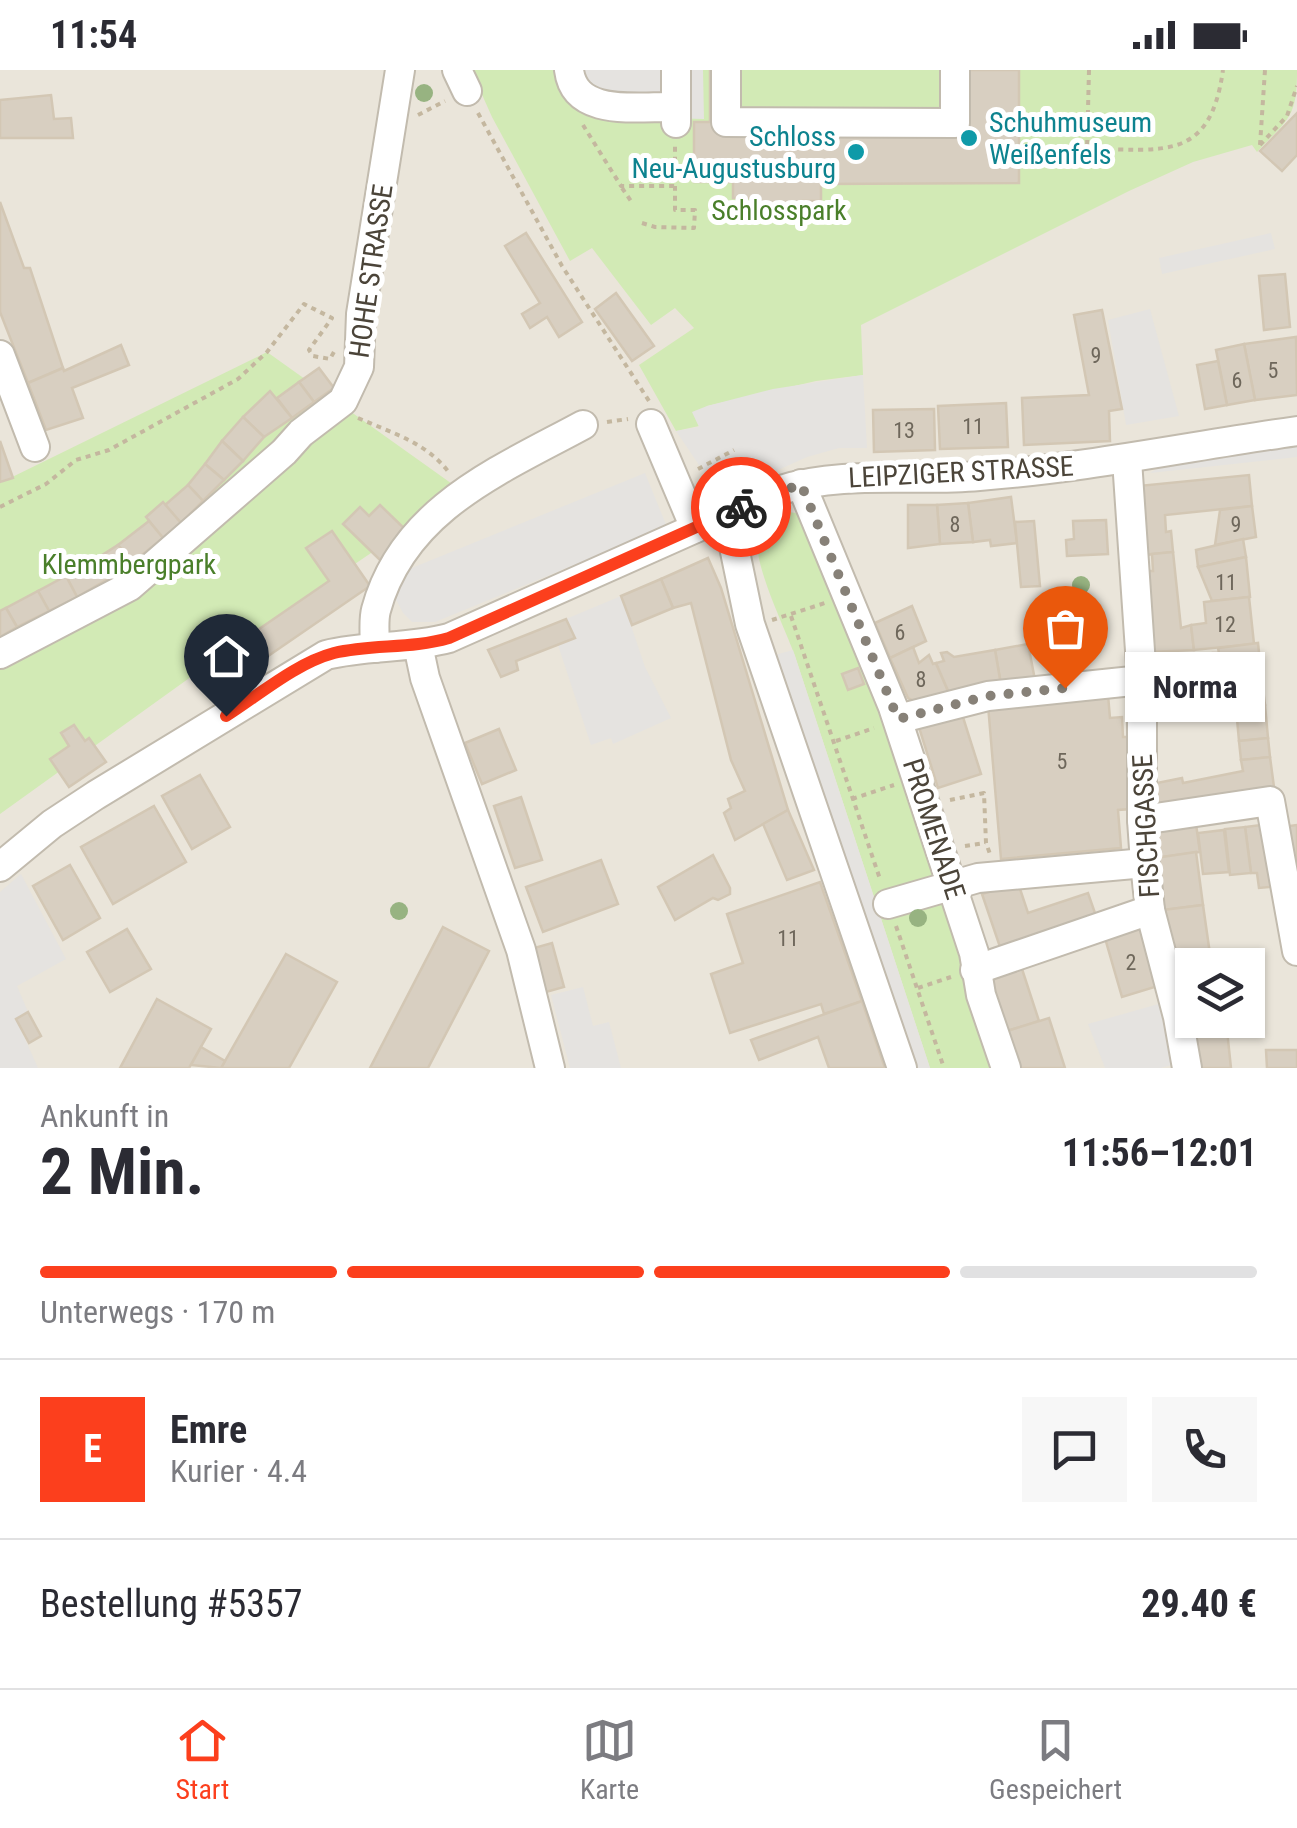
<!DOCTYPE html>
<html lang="de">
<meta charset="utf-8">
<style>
:root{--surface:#fff;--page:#f7f7f7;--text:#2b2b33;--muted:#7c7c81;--line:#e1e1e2;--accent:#fc3f1d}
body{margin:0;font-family:"Roboto Condensed",sans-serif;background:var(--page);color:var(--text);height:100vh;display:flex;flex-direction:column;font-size:38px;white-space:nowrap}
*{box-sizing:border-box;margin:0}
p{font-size:32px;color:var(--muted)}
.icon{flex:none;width:55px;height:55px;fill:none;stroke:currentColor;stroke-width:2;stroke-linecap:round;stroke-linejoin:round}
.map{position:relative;height:998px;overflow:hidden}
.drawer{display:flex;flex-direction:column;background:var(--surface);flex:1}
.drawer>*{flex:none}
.controls{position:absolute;left:1175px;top:878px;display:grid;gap:20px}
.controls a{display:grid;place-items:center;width:90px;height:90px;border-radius:0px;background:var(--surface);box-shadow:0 2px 8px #0004;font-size:50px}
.pin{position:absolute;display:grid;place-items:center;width:85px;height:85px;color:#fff;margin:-102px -42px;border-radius:50% 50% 50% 0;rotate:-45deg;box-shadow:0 0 10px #0007}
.pin .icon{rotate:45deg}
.courier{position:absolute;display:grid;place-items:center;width:100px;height:100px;margin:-50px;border:8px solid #fc3f1d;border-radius:50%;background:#fff;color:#222;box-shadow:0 2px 12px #0007}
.bubble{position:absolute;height:70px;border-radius:0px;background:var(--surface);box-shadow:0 2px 8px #0004;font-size:32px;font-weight:700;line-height:70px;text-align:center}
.overview em{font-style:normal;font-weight:700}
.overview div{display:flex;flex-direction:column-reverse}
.overview{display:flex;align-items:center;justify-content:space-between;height:170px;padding:0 40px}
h1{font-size:65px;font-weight:700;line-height:75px}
.bar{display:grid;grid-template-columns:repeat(4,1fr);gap:15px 10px;align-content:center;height:120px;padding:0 40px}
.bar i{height:12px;border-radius:8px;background:var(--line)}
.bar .selected{background:var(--accent)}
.bar p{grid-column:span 4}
.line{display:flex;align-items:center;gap:25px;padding:0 40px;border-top:2px solid var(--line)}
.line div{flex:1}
.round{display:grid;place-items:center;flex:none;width:105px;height:105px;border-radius:0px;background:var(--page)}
.status{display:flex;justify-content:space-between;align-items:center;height:70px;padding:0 50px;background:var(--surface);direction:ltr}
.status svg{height:28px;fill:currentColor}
.tabs{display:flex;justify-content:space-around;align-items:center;height:140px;border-top:2px solid var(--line);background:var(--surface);font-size:28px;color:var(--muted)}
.tabs a{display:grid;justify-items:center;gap:5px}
.tabs .selected{color:var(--accent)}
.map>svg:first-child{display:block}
.residential{fill:#eae5da;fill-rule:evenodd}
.green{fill:#d2eab5}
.parking{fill:#e5e3e0}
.building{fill:#d8cfc1;stroke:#d3c7b4;stroke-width:2.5}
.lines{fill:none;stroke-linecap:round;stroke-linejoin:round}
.minor-casing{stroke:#c2bbae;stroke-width:32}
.path{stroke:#c4b79f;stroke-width:4;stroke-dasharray:5 5;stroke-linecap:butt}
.minor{stroke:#fff;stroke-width:28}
.tree{fill:#97b381}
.done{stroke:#878178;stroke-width:10;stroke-dasharray:0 18}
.route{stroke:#fc3f1d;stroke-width:12}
.culture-dot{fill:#0f9aa8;stroke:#fff;stroke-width:4}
.labels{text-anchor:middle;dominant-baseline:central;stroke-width:10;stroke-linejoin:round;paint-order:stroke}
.number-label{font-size:22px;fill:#6e675b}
.culture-label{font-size:28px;fill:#0d838f;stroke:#fff;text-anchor:start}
.park-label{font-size:28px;fill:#4a7f2a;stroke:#fff}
.street-label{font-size:28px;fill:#4b4439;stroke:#fff}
</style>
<div class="status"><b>11:54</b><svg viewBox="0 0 49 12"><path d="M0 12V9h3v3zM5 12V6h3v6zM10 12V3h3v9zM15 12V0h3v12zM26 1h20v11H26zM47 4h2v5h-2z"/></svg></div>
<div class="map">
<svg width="1297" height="998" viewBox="0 0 1297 998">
<rect width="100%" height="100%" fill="#f6f3ec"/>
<path class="residential" d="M0,0H1297V998H0ZM1192,895H1248V950H1192Z"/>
<g class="green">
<path d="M471,0H1297C1297,48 1289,48 1257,82L1252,75L1193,92L1129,121L861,255L863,305L816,311L707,336L699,356L676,361L639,295L694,258L675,238L651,255L592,178L570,191L492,47Z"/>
<path d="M267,282L462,421L220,586L0,744V413Z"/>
<path d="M789,442L802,444L864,575L996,998H930C885,861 840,723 795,586C786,560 753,494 758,470C761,453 774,445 789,442Z"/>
</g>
<g class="parking">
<path d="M554,0H703L704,49L586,46Z"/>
<path d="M1271,163L1275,179L1162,204L1159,188Z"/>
<path d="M1150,239L1179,346L1126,355L1108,250Z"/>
<path d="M863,305L867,378H839L807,387L720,426L676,361L699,357L692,342L707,336L773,319Z"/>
<path d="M1297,368V387L1150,403L1177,385Z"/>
<path d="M645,403L667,457L435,552H412L403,543L391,520L407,500Z"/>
<path d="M621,526L645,597L671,648L613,674L611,668L591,675L558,575L575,568L566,549Z"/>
<path d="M793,580L930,998H912L775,585Z"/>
<path d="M21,804L66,889L17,916L28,942L16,949L38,998H0V822Z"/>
<path d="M583,917L593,956L609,952L621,998H570L551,925Z"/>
<path d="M1162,933L1176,994L1160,998H1105L1088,954Z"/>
</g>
<g class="building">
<path d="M710,0H726V52L955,53V0H1019V113L821,114V131H803V151H752V128H733V112H694V52H710Z"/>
<path d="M51,25L54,49L71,48L73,68H0V30Z"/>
<path d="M1297,43V85L1282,101L1260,81Z"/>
<path d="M0,132L24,198H30L63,298L28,313L0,242Z"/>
<path d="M526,163L582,252L559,267L547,247L530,258L522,244L540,233L505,176Z"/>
<path d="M1285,204L1290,257L1264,260L1259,206Z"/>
<path d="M616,223L654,276L632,291L595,239Z"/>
<path d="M1102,240L1122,339L1109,341L1110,371L1024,375L1022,328L1089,325L1074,245Z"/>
<path d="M1296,267L1297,325L1255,330L1244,274Z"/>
<path d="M1244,274L1255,330L1227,335L1216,280Z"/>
<path d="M121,275L129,295L72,318L83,348L46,360L28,313L63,298L64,301Z"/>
<path d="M1218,291L1227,335L1205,339L1197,295Z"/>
<path d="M319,298L334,318L314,332L299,312Z"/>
<path d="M299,312L314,332L292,348L277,328Z"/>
<path d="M270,321L292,348L264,367L243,347Z"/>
<path d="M1006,333L1008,377L940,379L938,336Z"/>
<path d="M934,339L935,380L874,382L873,340Z"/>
<path d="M243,347L264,367L243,391L222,371Z"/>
<path d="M0,371L13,408L0,412Z"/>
<path d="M222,371L243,391L224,410L205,394Z"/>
<path d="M205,394L224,410L203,431L188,415Z"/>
<path d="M1249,405L1252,436L1165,445L1166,462L1171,461L1173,482L1145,485L1138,416Z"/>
<path d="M188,415L203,431L181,453L165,435Z"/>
<path d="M1011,427L1017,473L991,476L990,470L973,472L968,433Z"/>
<path d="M163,432L181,453L163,468L146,447Z"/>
<path d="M968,433L973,472L940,474L937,435Z"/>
<path d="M380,435L407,461L380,490L343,454L360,437L369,446Z"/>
<path d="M908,435H937L940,474L908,478Z"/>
<path d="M1252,436L1256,467L1215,475L1220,440Z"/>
<path d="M1106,450L1108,484L1067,486L1066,470L1074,469L1073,451Z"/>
<path d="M149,451L163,468L132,493L118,475Z"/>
<path d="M1034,451L1040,516L1021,517L1015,452Z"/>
<path d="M332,461L370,516L236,608L220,586L329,511L306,478Z"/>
<path d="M1243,469L1246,487L1198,497L1196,480Z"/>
<path d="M118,475L132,493L108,509L96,489Z"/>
<path d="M1173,482L1181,558L1191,555L1194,580L1150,582L1147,501H1153L1152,484Z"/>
<path d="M1246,487L1250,527L1212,531L1198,497Z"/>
<path d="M708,488L721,518L788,740L735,770L724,743L731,738L728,729L745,721L731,690L691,533L673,538L661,509Z"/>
<path d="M96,489L108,509L77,527L66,506Z"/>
<path d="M66,506L77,527L49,541L38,521Z"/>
<path d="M661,509L673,538L632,555L621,526Z"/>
<path d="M38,521L49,541L17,557L6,538Z"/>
<path d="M1249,527L1254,574L1194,580L1191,555L1206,553L1204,532Z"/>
<path d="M912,536L926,571L890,588L875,553Z"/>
<path d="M6,538L17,557L0,567V541Z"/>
<path d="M566,549L575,568L516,591L518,600L501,607L488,580Z"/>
<path d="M1258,573L1261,602L1221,606V602L1215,603L1213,583H1219L1218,578Z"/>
<path d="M1028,574L1035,610L1001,615L995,580Z"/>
<path d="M913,577L919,593L929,585L933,594L936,593L949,623L918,633L908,628L890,588Z"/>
<path d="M995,580L1001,615L949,623L936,593L944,591L941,583L947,582L954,587Z"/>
<path d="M858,598L864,614L848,620L842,604Z"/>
<path d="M1261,602L1265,635L1225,639L1224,632L1212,633L1211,615L1222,614L1221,606Z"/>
<path d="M1108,625L1110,648L1122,647L1123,667H1130L1131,739L1118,740L1121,778L1001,789L988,635Z"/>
<path d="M1265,635L1268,668L1239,671L1236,638Z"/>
<path d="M961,641L981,704L938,718L918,654Z"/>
<path d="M74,655L85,671L89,668L106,692L69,717L50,689L69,676L61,663Z"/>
<path d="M499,659L516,700L482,714L465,673Z"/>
<path d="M1268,668L1270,687L1241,690L1239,671Z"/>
<path d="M1270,687L1274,717L1158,741L1157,713L1182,708L1183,713L1243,701L1241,690Z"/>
<path d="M200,705L230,757L192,779L162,726Z"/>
<path d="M521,727L542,790L515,798L494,736Z"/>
<path d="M154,736L186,792L113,834L81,777Z"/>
<path d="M788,740L814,800L787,810L763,754Z"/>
<path d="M1196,754L1200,782L1155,788L1151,760Z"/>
<path d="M1270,754L1279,816L1259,818L1257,803H1251L1245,757Z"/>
<path d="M1297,755V813L1282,757Z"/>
<path d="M1245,757L1251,803L1230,805L1225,759Z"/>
<path d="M1224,760L1229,802L1203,804L1198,763Z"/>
<path d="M1196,782L1203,835L1163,840L1155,788Z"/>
<path d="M713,785L730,818V824L718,830L713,828L675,850L658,817Z"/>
<path d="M601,790L618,834L543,862L526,817Z"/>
<path d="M70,795L100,848L63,870L33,816Z"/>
<path d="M820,812L862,931L824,944L821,934L730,963L711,904L743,893L727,844Z"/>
<path d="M1018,813L1028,843L1088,823L1096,846L1000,877L982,824Z"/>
<path d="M1203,835L1211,891L1171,897L1163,840Z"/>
<path d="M443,857L489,881L428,998H370Z"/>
<path d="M1140,858L1158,916L1122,927L1105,868Z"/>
<path d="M127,859L151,899L110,922L87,882Z"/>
<path d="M552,873L564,917L546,922L534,878Z"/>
<path d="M286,884L337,912L289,998H221Z"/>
<path d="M1022,899L1039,951L1004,962L988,910Z"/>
<path d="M157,929L211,959L189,998H120Z"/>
<path d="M862,931L885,998H829L818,967L759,990L751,970Z"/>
<path d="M28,942L41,966L29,973L16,949Z"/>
<path d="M1049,948L1065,998H1016L1004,962Z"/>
<path d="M1227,960L1231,998H1199L1195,962Z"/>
<path d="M201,977L225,991L221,998L191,995Z"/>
<path d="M1266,980H1297V998H1267Z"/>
</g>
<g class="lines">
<g class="minor-casing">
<g id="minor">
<path d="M457,0L467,21"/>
<path d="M569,0C575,48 638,36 676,37"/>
<path d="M726,0V52L955,53V0"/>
<path d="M676,53V0"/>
<path d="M0,285L35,377"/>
<path d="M651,354L695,458"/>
<path d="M1127,390L1142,610V750L1145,793L1150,840L1178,947L1187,998"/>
<path d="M801,414L893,637L974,883L981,925L1006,998"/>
<path d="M719,448L733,472L750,554L902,998"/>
<path d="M418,575L425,608L521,880L550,998"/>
<path d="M375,578C375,566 373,551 376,540C403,439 500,400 583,355"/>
<path d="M0,584L130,516L284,382L301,363L343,331L359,297L361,244L400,0"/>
<path d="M898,649L988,626L1142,610"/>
<path d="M1142,750L1270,731L1297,881"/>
<path d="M0,797L52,754L96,725L326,585C366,575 408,579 449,568L781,420C844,400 913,412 979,406C1086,398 1191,376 1297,361"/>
<path d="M888,834L978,808L1145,793"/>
<path d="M975,900L1150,840"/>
</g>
</g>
<g class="path">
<path d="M1089,0L1087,79C1163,79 1210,93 1223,0"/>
<path d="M478,43L562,196L649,331"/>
<path d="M418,45L445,31"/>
<path d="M583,55L621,116H675V76"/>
<path d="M1260,75L1265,0"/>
<path d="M1260,75L1287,46L1297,16"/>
<path d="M622,118L633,134"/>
<path d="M642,153L655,157L694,158L695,140H675V116"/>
<path d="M358,348C392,363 428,373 450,404"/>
<path d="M607,352L628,349"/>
<path d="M698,399L734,380"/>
<path d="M0,437L46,414L76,390L109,380L238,309L267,282L304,234L332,248L309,280L313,286L330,289L335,280"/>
<path d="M791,546L880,809"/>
<path d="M772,550L825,533"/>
<path d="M836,671L874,658"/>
<path d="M852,729L894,715"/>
<path d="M950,730L984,723L986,773L990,784"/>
<path d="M965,776L985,773"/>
<path d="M896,856L944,998"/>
<path d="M918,918L951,907"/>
</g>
<use href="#minor" class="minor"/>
</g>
<g class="tree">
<circle cx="424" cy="23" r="9"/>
<circle cx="1081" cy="515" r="9"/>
<circle cx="399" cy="841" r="9"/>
<circle cx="918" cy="848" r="9"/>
</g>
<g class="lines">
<path class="done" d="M741,437L801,414L898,649L988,626L1065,618"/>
<path class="route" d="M226,646C259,625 296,593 334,583C372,574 411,579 449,568L741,437"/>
</g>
<g class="culture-dot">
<circle cx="969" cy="68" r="10"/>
<circle cx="856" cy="82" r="10"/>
</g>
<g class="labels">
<g class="number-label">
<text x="1096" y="285">9</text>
<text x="1273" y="300">5</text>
<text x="1237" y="310">6</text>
<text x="973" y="356">11</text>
<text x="904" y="360">13</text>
<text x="955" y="454">8</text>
<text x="1236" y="454">9</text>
<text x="1226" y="512">11</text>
<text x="1225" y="554">12</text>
<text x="900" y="562">6</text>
<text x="921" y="609">8</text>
<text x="1062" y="691">5</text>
<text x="788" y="868">11</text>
<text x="1131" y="892">2</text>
</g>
<g class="culture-label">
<text x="989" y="52">Schuhmuseum<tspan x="989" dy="32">Weißenfels</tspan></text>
<text x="836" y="66" text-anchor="end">Schloss<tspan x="836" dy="32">Neu-Augustusburg</tspan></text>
</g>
<g class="park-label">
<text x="779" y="140">Schlosspark</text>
<text x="129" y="494">Klemmbergpark</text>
</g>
<g class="street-label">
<text transform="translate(371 201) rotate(-82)">HOHE STRASSE</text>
<text transform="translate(961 402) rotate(-3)">LEIPZIGER STRASSE</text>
<text transform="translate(1146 756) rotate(-93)">FISCHGASSE</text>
<text transform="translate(934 759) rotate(72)">PROMENADE</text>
</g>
</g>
</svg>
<div class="controls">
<a><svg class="icon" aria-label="layers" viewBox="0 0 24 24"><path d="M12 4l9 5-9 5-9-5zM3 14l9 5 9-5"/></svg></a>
</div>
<div class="pin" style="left:1065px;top:618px;background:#ea580c"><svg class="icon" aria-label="bag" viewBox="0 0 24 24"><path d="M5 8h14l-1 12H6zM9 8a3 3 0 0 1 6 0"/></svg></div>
<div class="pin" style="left:226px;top:646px;background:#1f2937"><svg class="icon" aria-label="home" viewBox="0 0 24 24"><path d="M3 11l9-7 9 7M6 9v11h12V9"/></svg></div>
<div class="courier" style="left:741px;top:437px"><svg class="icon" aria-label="bike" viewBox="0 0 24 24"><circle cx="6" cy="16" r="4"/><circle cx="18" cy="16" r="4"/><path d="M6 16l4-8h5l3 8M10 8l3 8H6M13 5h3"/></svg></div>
<div class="bubble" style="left:1125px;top:582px;width:140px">Norma</div>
</div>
<section class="drawer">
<div class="overview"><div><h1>2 Min.</h1><p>Ankunft in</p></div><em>11:56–12:01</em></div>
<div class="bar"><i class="selected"></i><i class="selected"></i><i class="selected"></i><i></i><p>Unterwegs · 170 m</p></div>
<div class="line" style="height:180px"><b class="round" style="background:var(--accent);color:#fff">E</b><div><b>Emre</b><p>Kurier · 4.4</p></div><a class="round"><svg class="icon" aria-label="chat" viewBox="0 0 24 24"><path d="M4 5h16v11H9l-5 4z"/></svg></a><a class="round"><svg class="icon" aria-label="phone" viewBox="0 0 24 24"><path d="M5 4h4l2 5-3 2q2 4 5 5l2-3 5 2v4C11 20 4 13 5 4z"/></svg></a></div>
<div class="line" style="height:130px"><div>Bestellung #5357</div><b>29.40 €</b></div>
</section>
<nav class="tabs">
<a class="selected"><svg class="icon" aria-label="home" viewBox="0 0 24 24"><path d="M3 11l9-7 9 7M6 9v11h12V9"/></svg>Start</a>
<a><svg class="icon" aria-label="map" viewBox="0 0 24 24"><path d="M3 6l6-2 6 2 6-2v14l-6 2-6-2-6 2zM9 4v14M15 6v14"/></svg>Karte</a>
<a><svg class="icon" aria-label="saved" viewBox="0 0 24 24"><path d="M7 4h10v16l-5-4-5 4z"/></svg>Gespeichert</a>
</nav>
